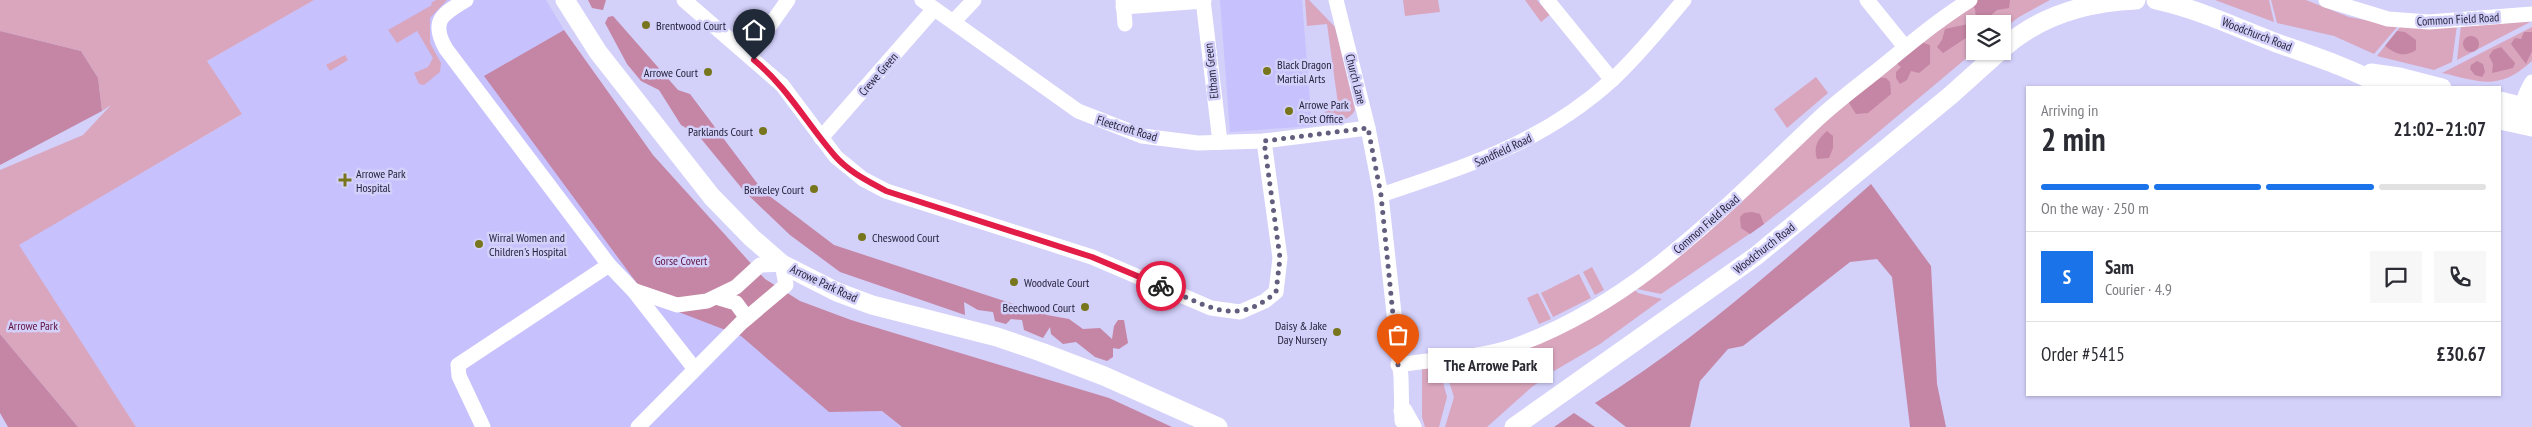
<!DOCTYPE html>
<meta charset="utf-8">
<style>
:root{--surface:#fff;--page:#f7f7f7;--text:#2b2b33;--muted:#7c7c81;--line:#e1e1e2;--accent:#1a73e8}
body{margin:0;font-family:"PT Sans Narrow",sans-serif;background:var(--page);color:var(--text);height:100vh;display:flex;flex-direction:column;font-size:19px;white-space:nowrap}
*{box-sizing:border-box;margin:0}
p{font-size:16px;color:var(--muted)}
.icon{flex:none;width:28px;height:28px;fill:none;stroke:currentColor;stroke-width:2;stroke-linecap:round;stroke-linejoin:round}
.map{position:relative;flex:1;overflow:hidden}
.side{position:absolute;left:2026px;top:86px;width:475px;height:310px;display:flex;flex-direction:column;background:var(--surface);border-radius:0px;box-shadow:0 1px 4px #0004}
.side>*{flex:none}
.fabs{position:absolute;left:1966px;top:15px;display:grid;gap:10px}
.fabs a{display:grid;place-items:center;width:45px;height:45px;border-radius:0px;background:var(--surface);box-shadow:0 1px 4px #0004;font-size:25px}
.pin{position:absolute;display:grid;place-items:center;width:42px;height:42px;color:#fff;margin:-51px -21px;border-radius:50% 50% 50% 0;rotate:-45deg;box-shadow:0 0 5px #0007}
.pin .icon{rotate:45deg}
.courier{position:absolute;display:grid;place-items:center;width:50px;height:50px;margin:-25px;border:4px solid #e11d48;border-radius:50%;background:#fff;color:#222;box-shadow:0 1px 6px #0007}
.bubble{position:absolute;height:35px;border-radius:0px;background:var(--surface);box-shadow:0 1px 4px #0004;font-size:16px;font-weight:800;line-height:35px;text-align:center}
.overview em{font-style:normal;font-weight:800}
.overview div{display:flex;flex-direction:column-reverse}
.overview{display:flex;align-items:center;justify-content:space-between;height:85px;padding:0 15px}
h1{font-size:32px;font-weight:800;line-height:38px}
.bar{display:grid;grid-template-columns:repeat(4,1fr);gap:8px 5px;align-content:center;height:60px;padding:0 15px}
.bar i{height:6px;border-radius:4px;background:var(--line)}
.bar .on{background:var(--accent)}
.bar p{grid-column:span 4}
.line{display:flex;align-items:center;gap:12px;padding:0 15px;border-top:1px solid var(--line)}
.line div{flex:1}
.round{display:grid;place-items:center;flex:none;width:52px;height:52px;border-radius:0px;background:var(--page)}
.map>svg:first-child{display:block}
.built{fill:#c7c1fe}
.green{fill:#d9a6be}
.forest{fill:#c585a4}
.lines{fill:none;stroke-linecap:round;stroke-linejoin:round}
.minor{stroke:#fff;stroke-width:15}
.major{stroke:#fff;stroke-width:19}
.done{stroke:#625f7e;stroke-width:5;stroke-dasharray:0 9}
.route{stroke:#e11d48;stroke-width:6}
.poi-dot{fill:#78761c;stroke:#d3d0fa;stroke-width:2}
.labels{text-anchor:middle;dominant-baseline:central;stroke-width:5;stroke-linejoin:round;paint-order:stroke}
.street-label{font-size:12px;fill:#25223c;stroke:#d3d0fa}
.poi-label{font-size:12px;fill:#25223c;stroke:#d3d0fa;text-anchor:start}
.park-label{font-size:12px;fill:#5f1341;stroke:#d3d0fa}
</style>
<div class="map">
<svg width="2532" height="427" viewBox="0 0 2532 427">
<rect width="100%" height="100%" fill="#d3d0fa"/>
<g class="built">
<path d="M314,0H546L564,30L485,76L901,427H136L18,245L241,115L207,61Z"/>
<path d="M1220,0H1302L1312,126L1230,132Z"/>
</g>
<g class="green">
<path d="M0,0H314L207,61L242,114L19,245L136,427H78L0,334V170L83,135L111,105L102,111L98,78L81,51L0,31Z"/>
<path d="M436,0H447L430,18V43L441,63L440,72L424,85L419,84L414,73L428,67L433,58L417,31L397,43L388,30L432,5L431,3Z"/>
<path d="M1305,0H1309L1335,27L1355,110C1349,121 1338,121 1326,123L1325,106L1338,104L1327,24L1307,26Z"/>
<path d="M1403,0H1438L1440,12L1405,16Z"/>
<path d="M1525,0H1537L1541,5L1558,8L1541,22Z"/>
<path d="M1977,0H2050L2019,17L2003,29L2002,24H1975V51L1845,160L1764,224L1661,294L1637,289L1634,285L1820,124Z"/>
<path d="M2215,0H2269L2274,22Z"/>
<path d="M2271,0H2306L2349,17L2398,26L2374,54L2334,36L2277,23Z"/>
<path d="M2532,21L2457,60L2461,25Z"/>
<path d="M2457,25L2452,62L2434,70L2377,56L2400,27Z"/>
<path d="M2532,27V61C2499,91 2482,82 2442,73Z"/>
<path d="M345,55L348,60L330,71L326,65Z"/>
<path d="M1816,77L1828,93L1787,128L1774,109Z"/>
<path d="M1592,267L1604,290L1595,295L1583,272Z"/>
<path d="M1579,274L1591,298L1553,317L1541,293Z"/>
<path d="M1634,289L1638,293L1662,299L1600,344L1554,371L1548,362L1521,354L1519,350Z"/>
<path d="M1538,293L1551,319L1539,324L1527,298Z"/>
<path d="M1511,352L1519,360L1544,369L1549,376L1533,386L1487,427H1445L1454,397L1443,363L1451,362L1452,375L1491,372L1490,356Z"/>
<path d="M1438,363L1447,397L1439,427H1425L1422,417V364Z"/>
</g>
<g class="forest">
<path d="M588,0H606L603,10L592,8Z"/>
<path d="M1977,0H2010L2009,8L1997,10L1983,22L1976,18L1975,9L1971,4Z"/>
<path d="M613,16L678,90L690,94L763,191L834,245L1047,315L1069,319L1083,329L1100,328L1112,339L1114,326L1118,320H1124L1128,343L1119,349L1113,348V357L1107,361L1095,357L1076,342L1063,344L1051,334L1050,327L1043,338L1024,330L1022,320L1011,319L1006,324L995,321L993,312L978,310L964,302L965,315L840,272L790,235L744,191L698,135L681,125L659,90L641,81L627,64L605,23L608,17Z"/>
<path d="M1968,24L1972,34L1943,53L1937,47L1942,40L1945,29Z"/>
<path d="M564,30L653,155L765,279L800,301L851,320L1109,398L1172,427H902L882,411L829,412L741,336L650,301L484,76Z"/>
<path d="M0,31L81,51L98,78L102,111L0,165Z"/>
<path d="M2397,31L2405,32L2416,40V50C2404,58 2396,54 2385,46Z"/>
<path d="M2524,32H2532V51L2526,64L2511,44L2515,38L2521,39Z"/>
<circle cx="2471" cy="44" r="8"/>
<path d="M1918,41L1930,45V64L1919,73L1911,71L1907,80L1900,84L1896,78V72L1901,67L1893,60Z"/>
<path d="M2501,47L2515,63L2513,68L2492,73L2493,64L2489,56L2493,50Z"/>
<path d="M2477,61L2483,64L2485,72L2482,77L2475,75L2470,69L2471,65Z"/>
<path d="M1876,77L1886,78L1890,82L1891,94L1868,113L1856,114L1847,100Z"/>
<path d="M1827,131L1833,136V148L1829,158L1817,159C1813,146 1818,139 1827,131Z"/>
<path d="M1871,184L1931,266L1937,384L1946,427H1910L1892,277L1877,259L1850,262L1743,346L1728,349L1700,381L1690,427H1626L1595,403C1695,341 1783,262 1871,184Z"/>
<path d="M1752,212L1760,214L1764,224L1750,234L1741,228L1740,217L1744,213Z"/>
<path d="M0,334L78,427H8L0,413Z"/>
<path d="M1574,413L1595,427H1554Z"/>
</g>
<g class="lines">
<g class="minor">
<path d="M466,0C442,14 430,21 446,49L609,265L633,290L694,368"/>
<path d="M684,0L782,85L836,157L863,179L886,191L1092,257L1211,308L1240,312L1265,301L1276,292L1280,258L1264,141"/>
<path d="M922,0L1078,111L1142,136L1198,143L1264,141L1368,128"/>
<path d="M1123,0L1125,24"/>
<path d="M1203,0L1220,142"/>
<path d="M1336,0L1368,128L1381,195L1401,377L1402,421"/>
<path d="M1547,0L1612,80"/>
<path d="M1867,0L1905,47"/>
<path d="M2326,0L2388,19L2429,22L2532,14"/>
<path d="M1123,7L1204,1"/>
<path d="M954,21L974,0"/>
<path d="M764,34L788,0"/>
<path d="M2525,115C2521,103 2525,94 2532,82"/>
<path d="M821,138L934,9"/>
<path d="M1381,195C1467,166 1543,143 1613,79C1639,55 1661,27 1684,0"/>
<path d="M633,290L677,305L707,301L736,287L760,265L782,264L786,285L741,323L638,427"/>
<path d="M716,297L736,303L747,318"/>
<path d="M1398,365C1436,359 1478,358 1514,346C1638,302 1725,206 1818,119C1835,103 1855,88 1874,73C1905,48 1936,21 1970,0"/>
<path d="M483,427L459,376L458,365L609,265"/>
</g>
<g class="major">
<path d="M565,0L598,52L712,197L752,238L782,264L837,292L872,305L997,337L1041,352L1104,376L1218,427"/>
<path d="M2156,0C2198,9 2235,27 2274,42C2313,56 2351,68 2387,88"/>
<path d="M2002,49C2039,16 2087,2 2136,0"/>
<path d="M2371,73L2399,77L2442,88"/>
<path d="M2500,101L2532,109"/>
<path d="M2500,120L2532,127"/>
<path d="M1403,411L1412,427"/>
<path d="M1514,427L1756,256L1951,95L2000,51"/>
</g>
</g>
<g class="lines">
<path class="done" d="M1161,286C1204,304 1235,329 1276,292L1280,258L1264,141L1368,128L1381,195L1398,365"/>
<path class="route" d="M754,60C788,88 807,124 835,156C849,172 868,181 886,191L1092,257L1161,286"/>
</g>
<g class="poi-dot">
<circle cx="646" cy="25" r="5"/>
<circle cx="1267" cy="71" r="5"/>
<circle cx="708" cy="72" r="5"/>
<circle cx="1289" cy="111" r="5"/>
<circle cx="763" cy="131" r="5"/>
<path d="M342.5 172.5h5v5h5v5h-5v5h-5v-5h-5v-5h5z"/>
<circle cx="814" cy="189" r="5"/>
<circle cx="862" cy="237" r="5"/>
<circle cx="479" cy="244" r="5"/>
<circle cx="1014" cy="282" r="5"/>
<circle cx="1085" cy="307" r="5"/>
<circle cx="1337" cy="332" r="5"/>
</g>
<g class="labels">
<g class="street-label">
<text transform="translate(2458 19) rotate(-3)">Common Field Road</text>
<text transform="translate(2257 34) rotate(21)">Woodchurch Road</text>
<text transform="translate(1211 71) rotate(-96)">Eltham Green</text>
<text transform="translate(878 74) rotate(-49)">Crewe Green</text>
<text transform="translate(1356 79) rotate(76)">Church Lane</text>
<text transform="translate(1127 128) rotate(17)">Fleetcroft Road</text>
<text transform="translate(1503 150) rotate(-25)">Sandfield Road</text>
<text transform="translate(1706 224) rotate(-41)">Common Field Road</text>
<text transform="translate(1764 248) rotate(-38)">Woodchurch Road</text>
<text transform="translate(824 283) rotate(25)">Arrowe Park Road</text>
</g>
<g class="poi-label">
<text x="656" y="25">Brentwood Court</text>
<text x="1277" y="64">Black Dragon<tspan x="1277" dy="14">Martial Arts</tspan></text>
<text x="698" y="72" text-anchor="end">Arrowe Court</text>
<text x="1299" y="104">Arrowe Park<tspan x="1299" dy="14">Post Office</tspan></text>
<text x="753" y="131" text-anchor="end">Parklands Court</text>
<text x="356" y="173">Arrowe Park<tspan x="356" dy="14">Hospital</tspan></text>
<text x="804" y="189" text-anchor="end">Berkeley Court</text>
<text x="489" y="237">Wirral Women and<tspan x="489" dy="14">Children's Hospital</tspan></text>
<text x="872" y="237">Cheswood Court</text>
<text x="1024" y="282">Woodvale Court</text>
<text x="1075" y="307" text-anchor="end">Beechwood Court</text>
<text x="1327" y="325" text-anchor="end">Daisy &amp; Jake<tspan x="1327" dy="14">Day Nursery</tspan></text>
</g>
<g class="park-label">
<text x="681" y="260">Gorse Covert</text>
<text x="33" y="325">Arrowe Park</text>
</g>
</g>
</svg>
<div class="fabs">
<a><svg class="icon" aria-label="layers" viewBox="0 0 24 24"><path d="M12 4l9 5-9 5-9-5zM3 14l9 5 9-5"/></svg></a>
</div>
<div class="pin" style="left:1398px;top:365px;background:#ea580c"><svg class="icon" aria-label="bag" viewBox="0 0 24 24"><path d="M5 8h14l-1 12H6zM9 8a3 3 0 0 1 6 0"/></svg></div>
<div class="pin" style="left:754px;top:60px;background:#1f2937"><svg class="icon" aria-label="home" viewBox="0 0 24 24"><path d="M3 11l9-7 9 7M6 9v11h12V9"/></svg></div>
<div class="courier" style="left:1161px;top:286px"><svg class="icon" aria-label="bike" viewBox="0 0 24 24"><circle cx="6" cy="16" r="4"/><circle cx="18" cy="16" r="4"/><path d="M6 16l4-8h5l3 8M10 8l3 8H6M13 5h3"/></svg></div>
<div class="bubble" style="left:1428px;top:348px;width:125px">The Arrowe Park</div>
<section class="side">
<div class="overview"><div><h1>2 min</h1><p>Arriving in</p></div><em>21:02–21:07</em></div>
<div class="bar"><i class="on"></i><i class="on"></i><i class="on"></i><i></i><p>On the way · 250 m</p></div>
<div class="line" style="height:90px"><b class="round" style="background:var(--accent);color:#fff">S</b><div><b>Sam</b><p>Courier · 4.9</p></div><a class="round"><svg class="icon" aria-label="chat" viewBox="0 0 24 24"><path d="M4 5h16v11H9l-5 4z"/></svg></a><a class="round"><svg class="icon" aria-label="phone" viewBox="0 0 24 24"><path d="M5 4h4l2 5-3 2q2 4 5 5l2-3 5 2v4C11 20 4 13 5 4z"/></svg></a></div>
<div class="line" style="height:65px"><div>Order #5415</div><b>£30.67</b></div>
</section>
</div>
